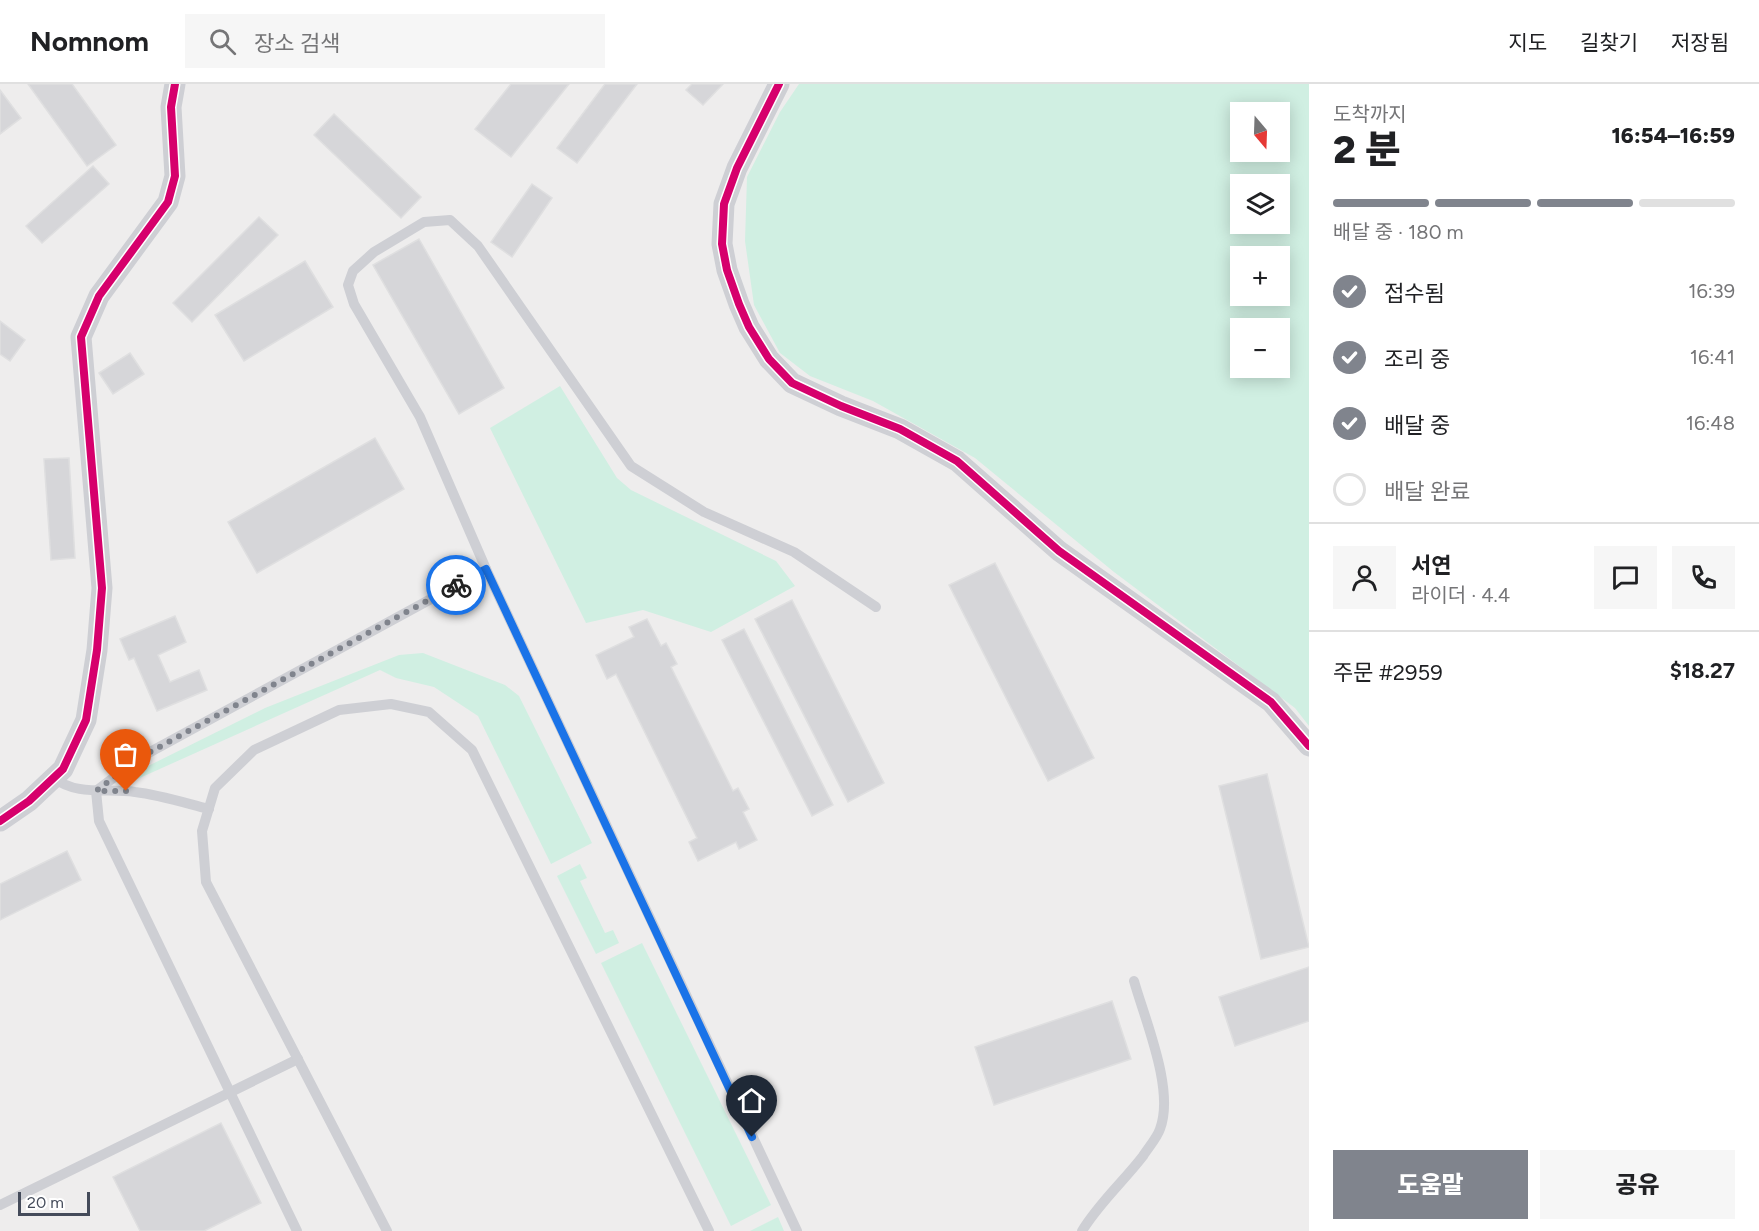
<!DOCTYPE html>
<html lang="ko">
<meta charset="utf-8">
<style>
:root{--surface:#fff;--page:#f6f6f6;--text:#202124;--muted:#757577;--line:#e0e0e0;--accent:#80848d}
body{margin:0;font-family:Figtree,"Noto Sans KR",sans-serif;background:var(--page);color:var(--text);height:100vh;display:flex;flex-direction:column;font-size:22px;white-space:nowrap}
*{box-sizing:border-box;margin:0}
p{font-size:20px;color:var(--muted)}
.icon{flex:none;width:33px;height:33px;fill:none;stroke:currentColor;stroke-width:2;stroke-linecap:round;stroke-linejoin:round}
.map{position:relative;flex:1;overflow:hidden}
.side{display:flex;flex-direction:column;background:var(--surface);width:450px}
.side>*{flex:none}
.needle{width:39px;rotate:161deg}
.tools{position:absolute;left:1230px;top:18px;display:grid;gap:12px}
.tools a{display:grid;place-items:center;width:60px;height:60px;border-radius:0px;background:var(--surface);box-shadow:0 3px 15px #0003;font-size:30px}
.scale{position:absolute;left:18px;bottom:15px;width:72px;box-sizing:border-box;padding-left:6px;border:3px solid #444b5a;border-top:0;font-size:16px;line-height:21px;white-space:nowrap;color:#444b5a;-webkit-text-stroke:4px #fff;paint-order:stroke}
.pin{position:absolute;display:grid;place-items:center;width:51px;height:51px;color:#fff;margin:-62px -26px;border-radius:50% 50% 50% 0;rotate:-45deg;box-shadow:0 0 6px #0007}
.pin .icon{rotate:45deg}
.courier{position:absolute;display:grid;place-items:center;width:60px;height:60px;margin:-30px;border:4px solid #1a73e8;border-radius:50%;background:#fff;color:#222;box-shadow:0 2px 8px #0007}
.head em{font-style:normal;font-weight:800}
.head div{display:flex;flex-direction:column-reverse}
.head{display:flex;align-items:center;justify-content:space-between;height:102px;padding:0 24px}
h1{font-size:39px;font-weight:800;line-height:45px}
.bar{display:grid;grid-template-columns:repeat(4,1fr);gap:9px 6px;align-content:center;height:72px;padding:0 24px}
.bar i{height:8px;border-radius:4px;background:var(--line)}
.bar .on{background:var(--accent)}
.bar p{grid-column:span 4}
.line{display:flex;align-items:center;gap:15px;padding:0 24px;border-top:2px solid var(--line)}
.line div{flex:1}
.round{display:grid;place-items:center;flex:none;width:63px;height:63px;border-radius:0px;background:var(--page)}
ol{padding:0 24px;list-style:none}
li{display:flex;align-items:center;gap:18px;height:66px}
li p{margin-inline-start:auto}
li .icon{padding:6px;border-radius:50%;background:var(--accent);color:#fff;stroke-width:4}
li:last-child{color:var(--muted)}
li i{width:33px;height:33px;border:3px solid var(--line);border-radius:50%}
.cta{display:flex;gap:12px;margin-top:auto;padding:12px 24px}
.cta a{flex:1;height:69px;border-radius:0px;background:var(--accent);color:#fff;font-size:24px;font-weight:800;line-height:69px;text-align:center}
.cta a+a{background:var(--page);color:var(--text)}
header{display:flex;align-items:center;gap:36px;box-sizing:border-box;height:84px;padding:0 30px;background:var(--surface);border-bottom:2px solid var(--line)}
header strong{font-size:28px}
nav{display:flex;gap:33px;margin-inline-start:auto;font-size:21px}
.search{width:420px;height:54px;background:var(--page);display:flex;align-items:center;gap:15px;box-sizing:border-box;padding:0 21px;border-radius:0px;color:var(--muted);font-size:22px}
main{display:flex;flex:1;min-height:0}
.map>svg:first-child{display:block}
.green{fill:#d0efe2;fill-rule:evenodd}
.building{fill:#d6d6d9;stroke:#dfdfe0;stroke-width:1.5}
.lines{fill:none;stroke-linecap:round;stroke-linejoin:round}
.service{stroke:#cecfd4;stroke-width:10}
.minor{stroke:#cecfd4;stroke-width:21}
.cycleway-casing{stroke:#fff;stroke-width:11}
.cycleway{stroke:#d6006c;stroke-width:8}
.done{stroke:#80848d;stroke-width:6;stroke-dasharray:0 10.8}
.route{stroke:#1a73e8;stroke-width:8}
</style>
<header>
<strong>Nomnom</strong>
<div class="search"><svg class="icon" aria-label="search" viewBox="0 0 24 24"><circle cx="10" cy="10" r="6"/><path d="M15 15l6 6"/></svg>장소 검색</div>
<nav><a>지도</a><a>길찾기</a><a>저장됨</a></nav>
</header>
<main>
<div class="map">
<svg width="1309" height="1147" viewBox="0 0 1309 1147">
<rect width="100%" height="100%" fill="#eeeded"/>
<g class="green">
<path d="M799,0H1309V642L1295,624L1114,488L975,374L873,317L810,292L780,269L754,221L745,157L747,93L780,28ZM1240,28H1280V68H1240ZM1240,100H1280V140H1240ZM1240,172H1280V212H1240ZM1240,244H1280V284H1240Z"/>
<path d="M560,302L617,394L631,406L776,477L795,502L711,548L643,526L586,539L490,344Z"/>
<path d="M423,569L505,601L519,612L592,759L551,780L478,632L434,603L396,594L380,586L133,697L130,691L265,624L399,571Z"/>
<path d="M580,780L587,794L580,797L605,849L613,846L619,859L596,870L557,792Z"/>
<path d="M642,859L771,1121L731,1142L601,879Z"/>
<path d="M778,1133L784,1147H750Z"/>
</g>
<g class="building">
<path d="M28,0H72L116,61L87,82Z"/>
<path d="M511,0H569L511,73L475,45Z"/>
<path d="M605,0H637L577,79L557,64Z"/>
<path d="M692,0H723L703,21L686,6Z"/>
<path d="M0,6L21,34L0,50Z"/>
<path d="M334,30L421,113L401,134L314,51Z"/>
<path d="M93,82L109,100L42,159L26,142Z"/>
<path d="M532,100L552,114L512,173L491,158Z"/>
<path d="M259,133L278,151L192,238L173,219Z"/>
<path d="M419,155L504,304L459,330L373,181Z"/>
<path d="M305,177L333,223L244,277L215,231Z"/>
<path d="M0,237L25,256L10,277L0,270Z"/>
<path d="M130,269L144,290L113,310L99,289Z"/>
<path d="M375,354L404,405L257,489L228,438Z"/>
<path d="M69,374L75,474L51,476L44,375Z"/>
<path d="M995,479L1094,674L1048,697L949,501Z"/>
<path d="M792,516L884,699L848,718L755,535Z"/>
<path d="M175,532L186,558L158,571L170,598L199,586L207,606L157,627L134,574L129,576L120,555Z"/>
<path d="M647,535L661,562L666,559L677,580L671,583L733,707L738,704L749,725L743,728L757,756L739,765L736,758L698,777L689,758L697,754L616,590L607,595L596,571L634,553L629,543Z"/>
<path d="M744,545L833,721L812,732L722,556Z"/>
<path d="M1267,690L1309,863L1261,875L1219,702Z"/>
<path d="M67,767L81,796L0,836V800Z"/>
<path d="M1309,883V937L1235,962L1219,913Z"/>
<path d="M1112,917L1131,975L994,1021L975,963Z"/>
<path d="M221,1039L261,1119L204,1147H140L113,1093Z"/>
</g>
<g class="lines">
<g class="service">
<path d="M54,694C76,712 108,704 135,708C160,711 185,719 209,725"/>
<path d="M0,1121L298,975"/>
<path d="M297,1147L99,737L96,707L141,673L486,485"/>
<path d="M387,1147L206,798L202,747L215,704L254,666L339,626L391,620L429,628L472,666L709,1147"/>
<path d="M797,1147L486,485L420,333L354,220L348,201L353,187L374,168L424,138L450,136L478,162L631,382L704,428L794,468L876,523"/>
<path d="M1082,1147C1099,1119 1123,1098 1143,1072C1148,1064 1157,1054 1160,1045C1175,1006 1145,936 1134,897"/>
</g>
<g class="minor">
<path d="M779,0L737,84L724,120L722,160L727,186L739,220L749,243L769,275L792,299L841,322L900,345L957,377L1059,467L1271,618L1309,662"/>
<path d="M0,737L29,717L63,685L86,636L97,566L102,504L81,253L99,212L168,118L175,92L171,23L175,0"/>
</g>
<g class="cycleway-casing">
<g id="cycleway">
<path d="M779,0L737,84L724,120L722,160L727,186L739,220L749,243L769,275L792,299L841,322L900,345L957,377L1059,467L1271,618L1309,662"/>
<path d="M0,737L29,717L63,685L86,636L97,566L102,504L81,253L99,212L168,118L175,92L171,23L175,0"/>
</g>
</g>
<use href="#cycleway" class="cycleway"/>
</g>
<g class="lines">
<path class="done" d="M126,707H96L141,673L456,501"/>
<path class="route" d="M456,501L486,485L752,1053"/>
</g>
</svg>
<div class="tools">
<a><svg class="needle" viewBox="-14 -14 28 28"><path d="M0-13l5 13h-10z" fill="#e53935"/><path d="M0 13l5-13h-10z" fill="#757577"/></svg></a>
<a><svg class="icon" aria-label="layers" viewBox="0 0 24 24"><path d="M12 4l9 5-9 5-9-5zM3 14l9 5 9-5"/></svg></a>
<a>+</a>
<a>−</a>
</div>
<div class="scale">20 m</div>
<div class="pin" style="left:126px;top:707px;background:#ea580c"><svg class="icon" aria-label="bag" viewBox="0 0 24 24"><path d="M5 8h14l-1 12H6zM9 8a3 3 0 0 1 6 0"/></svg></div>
<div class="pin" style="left:752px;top:1053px;background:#1f2937"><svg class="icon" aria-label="home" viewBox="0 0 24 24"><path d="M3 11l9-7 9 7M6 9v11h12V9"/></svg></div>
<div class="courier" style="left:456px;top:501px"><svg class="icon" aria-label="bike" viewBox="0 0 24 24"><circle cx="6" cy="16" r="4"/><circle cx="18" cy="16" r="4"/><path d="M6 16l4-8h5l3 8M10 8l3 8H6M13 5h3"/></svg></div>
</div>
<section class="side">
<div class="head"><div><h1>2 분</h1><p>도착까지</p></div><em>16:54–16:59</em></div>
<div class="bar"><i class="on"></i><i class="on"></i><i class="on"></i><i></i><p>배달 중 · 180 m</p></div>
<ol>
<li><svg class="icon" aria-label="check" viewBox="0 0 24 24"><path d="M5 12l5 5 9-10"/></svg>접수됨<p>16:39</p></li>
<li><svg class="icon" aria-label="check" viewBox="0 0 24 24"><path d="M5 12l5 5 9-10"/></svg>조리 중<p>16:41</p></li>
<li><svg class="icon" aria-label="check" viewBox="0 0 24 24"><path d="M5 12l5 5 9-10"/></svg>배달 중<p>16:48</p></li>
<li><i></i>배달 완료</li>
</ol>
<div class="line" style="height:108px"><a class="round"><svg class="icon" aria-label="person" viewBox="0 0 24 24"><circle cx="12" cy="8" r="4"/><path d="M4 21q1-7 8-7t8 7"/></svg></a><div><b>서연</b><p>라이더 · 4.4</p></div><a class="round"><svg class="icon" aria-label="chat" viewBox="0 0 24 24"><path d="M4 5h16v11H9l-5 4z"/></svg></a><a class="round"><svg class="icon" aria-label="phone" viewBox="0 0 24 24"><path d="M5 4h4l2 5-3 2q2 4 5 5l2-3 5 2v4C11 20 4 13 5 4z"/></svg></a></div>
<div class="line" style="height:78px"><div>주문 #2959</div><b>$18.27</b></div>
<div class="cta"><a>도움말</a><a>공유</a></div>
</section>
</main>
